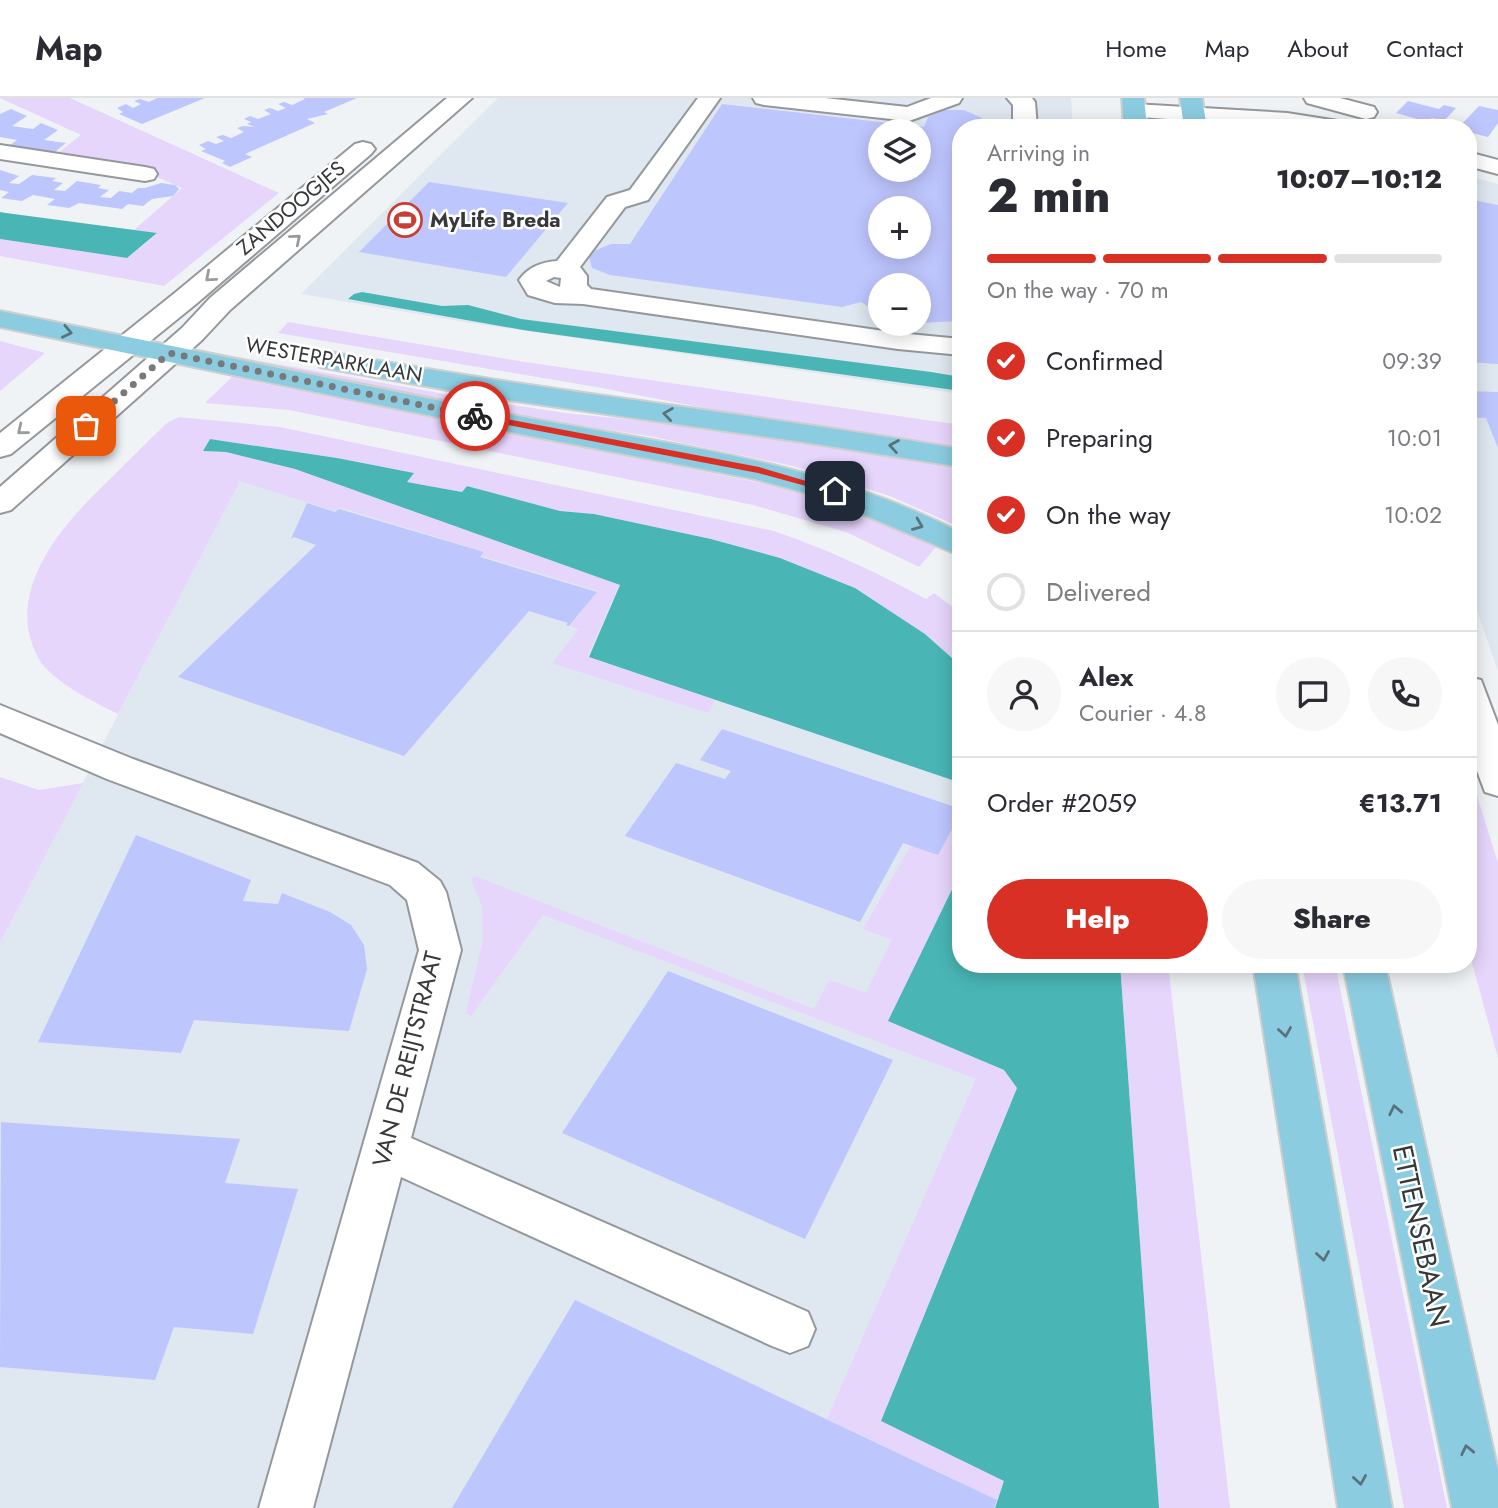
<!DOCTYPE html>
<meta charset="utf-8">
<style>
:root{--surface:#fff;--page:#f7f7f7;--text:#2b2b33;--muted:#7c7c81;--line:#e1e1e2;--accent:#d93025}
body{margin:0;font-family:Jost,sans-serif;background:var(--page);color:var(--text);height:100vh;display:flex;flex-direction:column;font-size:26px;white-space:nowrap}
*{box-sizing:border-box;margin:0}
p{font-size:23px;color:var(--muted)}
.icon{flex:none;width:38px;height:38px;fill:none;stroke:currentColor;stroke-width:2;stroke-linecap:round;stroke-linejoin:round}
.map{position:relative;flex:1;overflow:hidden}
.side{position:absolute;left:952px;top:21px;width:525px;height:854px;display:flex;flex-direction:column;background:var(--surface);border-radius:28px;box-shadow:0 4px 18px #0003}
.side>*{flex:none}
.fabs{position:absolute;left:868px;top:21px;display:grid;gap:14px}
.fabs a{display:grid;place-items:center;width:63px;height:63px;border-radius:50%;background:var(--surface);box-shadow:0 4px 18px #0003;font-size:35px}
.pin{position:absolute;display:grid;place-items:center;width:60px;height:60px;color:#fff;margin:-30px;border-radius:14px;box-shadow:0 4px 10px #0006}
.courier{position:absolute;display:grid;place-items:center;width:70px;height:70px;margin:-35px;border:5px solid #d93025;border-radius:50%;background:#fff;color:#222;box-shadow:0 2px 9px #0007}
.headline em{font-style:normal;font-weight:800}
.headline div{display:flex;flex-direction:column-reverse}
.headline{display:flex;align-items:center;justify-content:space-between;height:119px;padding:0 35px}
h1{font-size:46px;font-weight:800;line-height:52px}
.bar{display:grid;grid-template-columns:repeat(4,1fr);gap:10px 7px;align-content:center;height:84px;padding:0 35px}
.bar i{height:9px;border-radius:5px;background:var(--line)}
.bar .active{background:var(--accent)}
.bar p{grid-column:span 4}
.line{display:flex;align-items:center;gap:18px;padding:0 35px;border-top:2px solid var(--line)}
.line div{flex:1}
.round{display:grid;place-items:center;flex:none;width:74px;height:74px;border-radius:37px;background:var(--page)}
ol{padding:0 35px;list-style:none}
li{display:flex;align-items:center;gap:21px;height:77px}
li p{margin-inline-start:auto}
li .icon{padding:7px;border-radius:50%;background:var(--accent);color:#fff;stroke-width:4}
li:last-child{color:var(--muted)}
li i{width:38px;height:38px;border:4px solid var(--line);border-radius:50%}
.button{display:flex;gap:14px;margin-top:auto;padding:14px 35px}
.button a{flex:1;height:80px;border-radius:42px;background:var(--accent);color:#fff;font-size:28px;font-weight:800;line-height:80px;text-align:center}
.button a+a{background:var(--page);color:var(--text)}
header{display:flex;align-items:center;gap:42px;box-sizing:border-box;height:98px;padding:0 35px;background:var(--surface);border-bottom:2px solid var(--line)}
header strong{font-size:33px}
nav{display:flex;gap:38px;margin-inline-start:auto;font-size:24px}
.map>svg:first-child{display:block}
.built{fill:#dfe7f0;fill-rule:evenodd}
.green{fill:#e7d6fc}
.water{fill:#49b5b5}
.building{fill:#bec6fe;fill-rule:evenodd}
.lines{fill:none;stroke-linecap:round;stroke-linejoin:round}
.minor-casing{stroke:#95989b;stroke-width:4}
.major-casing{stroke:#cfcfcf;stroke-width:4}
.minor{fill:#fff;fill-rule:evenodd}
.major{fill:#8ccce0;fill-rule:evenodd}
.oneway{stroke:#9a9c9c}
.oneway2{stroke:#58737c}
.route{fill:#d93025}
.done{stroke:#77797b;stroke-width:7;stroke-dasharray:0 12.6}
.labels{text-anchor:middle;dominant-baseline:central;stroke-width:5;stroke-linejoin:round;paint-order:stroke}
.far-street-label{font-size:21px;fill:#363839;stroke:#fff}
.far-poi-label{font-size:21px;font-weight:bold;fill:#363839;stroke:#fff;text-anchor:start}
.street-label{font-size:24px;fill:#363839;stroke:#fff}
.near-street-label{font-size:28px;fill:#363839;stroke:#fff}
</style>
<header>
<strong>Map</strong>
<nav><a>Home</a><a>Map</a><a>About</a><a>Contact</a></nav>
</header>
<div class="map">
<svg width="1498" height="1410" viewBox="0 0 1498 1410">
<rect width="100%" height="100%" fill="#f0f3f6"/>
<g class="built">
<path d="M498,0H1071L1073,30H961V296L471,225L301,196ZM880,33H919V72H880ZM880,110H919V149H880ZM880,187H919V226H880Z"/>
<path d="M1468,78L1498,86V573L1468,487Z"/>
<path d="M248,365L766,499L961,628V866L1062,1410H0V845Z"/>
</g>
<g class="green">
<path d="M0,0H70L279,95L164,188L0,158V141L127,160L157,136L134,132L182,90L130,67L117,71L50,61L81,37Z"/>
<path d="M288,224L525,264L961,327V352L767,322L596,289L278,235Z"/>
<path d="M0,243L45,255L0,293Z"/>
<path d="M249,261L473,301L565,315L753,334L961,368V420L955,427L890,398L793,368L649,338L485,314L245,266Z"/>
<path d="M232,279L772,387L855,413L936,449L919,469L846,434L753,407L289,312L205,305Z"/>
<path d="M179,319L280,329L774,433C827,451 876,474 926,501L934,495L961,515V568L925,536L855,490L780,460L711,441L594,416L560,413L467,388L462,394L407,384L413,375L337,360L210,341L203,353L226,354L295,371L619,487L587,559L716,602L708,615L552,565L579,531L570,528L598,493L482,458L485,454L339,409L335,413L240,383L118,616C92,603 61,588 42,566C0,501 57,432 102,389C124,367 145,346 167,325Z"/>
<path d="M1468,669L1498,765V960L1468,850Z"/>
<path d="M0,679L39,692L83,685L0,845Z"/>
<path d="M961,716V773L888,923L1004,972L1017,990L881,1322L1005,1383L997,1402L827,1321L976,981L543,817L471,918L466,915L483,841L482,808L471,781L475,778L814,911L829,882L866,895L892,842L863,831L912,745L940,754Z"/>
<path d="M1120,866H1168L1230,1410H1159Z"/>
<path d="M1302,866H1335L1447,1410H1404Z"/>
</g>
<g class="water">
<path d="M0,114L6,115L157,135L127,160L0,141Z"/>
<path d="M362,194L442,208L468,207L521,221L931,274L961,279V293L523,232L348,201L354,196Z"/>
<path d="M210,341L337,360L414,375L407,384L462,394L467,388L560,413L594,416L711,441L780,460L855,490L925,536L961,568V685L589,559L620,487L295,371L226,354L203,353Z"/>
<path d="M961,773V866H1120L1159,1410H995L1004,1383L881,1323L1017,990L1004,972L888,923Z"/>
</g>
<g class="building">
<path d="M157,0H205L142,26L119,16L123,14L117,10L126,6L133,10L141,6L134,3L140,1L149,4Z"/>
<path d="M303,0H357L324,14L328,16L307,21L315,25L245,56L252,59L230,69L222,65L225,63L201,53L206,51L199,47L208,43L216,46L224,43L216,39L223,37L231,40L244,34L237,30L243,28L255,29L247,26L251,24L244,21L250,18L258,21L271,16L264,12L270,10L278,13L286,10L278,6L284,4L292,7L305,1Z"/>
<path d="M1408,3L1439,11L1444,7L1456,10L1444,23L1432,20L1428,24L1396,15Z"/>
<path d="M722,6L924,29L928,19L944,12H964L982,20L985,30H961V223L919,225V187H880V216L861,204L842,209L610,177L592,170L589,159L594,153L611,146H630ZM880,33H919V72H880ZM880,110H919V149H880Z"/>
<path d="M1479,8L1498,12V25L1488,39L1468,34V30H1458Z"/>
<path d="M11,11L27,18L12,28L33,31L41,25L58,32L44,42L66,45L51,57L2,53L17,42L0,39V16Z"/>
<path d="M0,72L19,78L9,85L19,86L32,77L56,80L52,83L63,85L54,92L65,93L77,83L101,87L98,90L109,92L100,99L111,100L119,93L132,95L138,90H145L161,85L175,87L179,91L173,98L152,101L143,108L128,106L122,111L79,105L69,110L47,107L55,101L33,97L22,103L1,100L9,94L0,92Z"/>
<path d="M429,84L568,105L506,179L359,154Z"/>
<path d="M1468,101L1498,107V266L1468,264Z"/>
<path d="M1468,293L1498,294V350L1486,320L1468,319Z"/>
<path d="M307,405L335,414L339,411L484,454L480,459L597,494L569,528L566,527L568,525L529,513L404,658L178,579L316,447L294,439L291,441Z"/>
<path d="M722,631L961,711V715L938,757L903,745L860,824L625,738L676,665L725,681L731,673L700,662Z"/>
<path d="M136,737L251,782L243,803L278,806L282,795L330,814L351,827L364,847L367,871L349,933L194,922L181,955L38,944Z"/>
<path d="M668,873L893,962L805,1141L562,1035Z"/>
<path d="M1,1024L240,1041L225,1085L298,1091L253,1236L174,1229L155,1282L0,1269Z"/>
<path d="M575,1202L997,1402L994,1410H452Z"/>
</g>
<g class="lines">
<g class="minor-casing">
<g id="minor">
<path d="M447,0H472L230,212L202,242L11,412L0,415V389L182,230L210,200Z"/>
<path d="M698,0H720L648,102L625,109L580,169L587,178V187L591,191L898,235L961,241V257L898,251L583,206L555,205L528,197L519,182C528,169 542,164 557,163L607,99L630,92ZM554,179L561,180L560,189L546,183Z"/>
<path d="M753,0H825L907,9L931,0H962L959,5L909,23L764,7L756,5Z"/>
<path d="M1007,0H1032L1035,4L1037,30H1013V7Z"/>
<path d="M1304,0H1340L1374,9L1377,14L1374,19L1366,21L1307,5Z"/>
<path d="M1134,6L1287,15L1338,23L1346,25L1349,30H1293L1126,18L1123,13L1126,8Z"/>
<path d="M363,44L371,46L375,51L371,56L196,206L11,356L0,359V335L176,194L355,46Z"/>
<path d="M0,47L145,69L154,71L157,76L154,81L145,83L0,61Z"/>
<path d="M1468,54L1498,62V76L1468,68Z"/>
<path d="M1468,579L1481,582L1498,627V698L1485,694L1468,649Z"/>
<path d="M0,607L133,661L418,765L440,783L446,794L461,852L411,1040L808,1214L815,1231L808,1248L790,1255L772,1248L401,1079L313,1410H259L419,852L407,802L390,787L107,681L0,635Z"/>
</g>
</g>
<g class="major-casing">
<g id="major">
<path d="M1122,0H1144L1147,30H1124Z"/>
<path d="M1180,0H1202L1207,30H1184Z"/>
<path d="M0,213C174,248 348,285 523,319C671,347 826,364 961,435V458L824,400L755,381L520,336L0,229Z"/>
<path d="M330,254C539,293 751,315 961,351V369L803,344L487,299L320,269L316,263L320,257Z"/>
<path d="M1253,866H1295L1392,1410H1338Z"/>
<path d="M1343,866H1385L1498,1373V1410H1452Z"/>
</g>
</g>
<use href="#minor" class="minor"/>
<use href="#major" class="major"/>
</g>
<defs><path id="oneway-chevron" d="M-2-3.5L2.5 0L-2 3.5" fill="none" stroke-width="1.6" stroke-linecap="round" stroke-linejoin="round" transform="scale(1.75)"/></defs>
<g class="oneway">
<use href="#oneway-chevron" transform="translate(296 141) rotate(-40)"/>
<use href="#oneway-chevron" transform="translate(210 179) rotate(139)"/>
<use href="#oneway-chevron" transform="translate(22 332) rotate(141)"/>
</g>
<g class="oneway2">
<use href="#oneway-chevron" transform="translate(67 234) rotate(12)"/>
<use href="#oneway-chevron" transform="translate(668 316) rotate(-172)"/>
<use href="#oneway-chevron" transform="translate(894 348) rotate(-170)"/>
<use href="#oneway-chevron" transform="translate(918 427) rotate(22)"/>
<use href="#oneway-chevron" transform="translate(1285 934) rotate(81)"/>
<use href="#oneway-chevron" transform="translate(1395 1012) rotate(-102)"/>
<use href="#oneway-chevron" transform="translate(1323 1158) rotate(81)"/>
<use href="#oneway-chevron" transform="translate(1467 1352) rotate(-102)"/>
<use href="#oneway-chevron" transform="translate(1360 1382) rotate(81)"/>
</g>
<path class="route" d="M475,315L759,369L840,393L835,396L758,375L472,320L470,318Z"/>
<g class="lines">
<path class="done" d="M86,328L169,255L475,318"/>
</g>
<defs>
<g id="stadium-ring" transform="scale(1.75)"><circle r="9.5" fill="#fff" stroke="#ca3d34" stroke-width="1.5"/><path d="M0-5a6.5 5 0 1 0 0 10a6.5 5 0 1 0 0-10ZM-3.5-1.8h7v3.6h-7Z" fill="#ca3d34"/></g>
</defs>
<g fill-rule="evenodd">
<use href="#stadium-ring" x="405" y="122"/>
</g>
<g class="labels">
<g class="far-street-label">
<text transform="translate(291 110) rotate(-40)">ZANDOOGJES</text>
<text transform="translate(334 262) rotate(10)">WESTERPARKLAAN</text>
</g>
<g class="far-poi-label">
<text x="430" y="122">MyLife Breda</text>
</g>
<g class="street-label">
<text transform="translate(407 961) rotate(-76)">VAN DE REIJTSTRAAT</text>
</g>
<g class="near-street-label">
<text transform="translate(1421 1138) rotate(78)">ETTENSEBAAN</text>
</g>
</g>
</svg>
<div class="fabs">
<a><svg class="icon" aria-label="layers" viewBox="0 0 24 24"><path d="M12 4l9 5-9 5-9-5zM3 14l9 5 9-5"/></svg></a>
<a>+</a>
<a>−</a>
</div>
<div class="pin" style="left:86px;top:328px;background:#ea580c"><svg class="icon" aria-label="bag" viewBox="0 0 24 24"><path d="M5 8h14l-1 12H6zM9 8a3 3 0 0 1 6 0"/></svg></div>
<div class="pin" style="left:835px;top:393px;background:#1f2937"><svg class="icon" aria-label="home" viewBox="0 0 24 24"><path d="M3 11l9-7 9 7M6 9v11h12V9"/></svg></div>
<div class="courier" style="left:475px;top:318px"><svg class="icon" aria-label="bike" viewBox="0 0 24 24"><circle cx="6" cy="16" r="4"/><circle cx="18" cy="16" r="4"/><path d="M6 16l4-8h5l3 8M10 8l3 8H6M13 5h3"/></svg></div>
<section class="side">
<div class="headline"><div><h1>2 min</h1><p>Arriving in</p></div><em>10:07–10:12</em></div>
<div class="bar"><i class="active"></i><i class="active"></i><i class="active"></i><i></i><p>On the way · 70 m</p></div>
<ol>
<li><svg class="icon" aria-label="check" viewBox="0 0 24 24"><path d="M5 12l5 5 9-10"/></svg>Confirmed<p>09:39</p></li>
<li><svg class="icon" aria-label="check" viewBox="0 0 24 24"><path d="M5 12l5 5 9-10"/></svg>Preparing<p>10:01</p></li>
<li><svg class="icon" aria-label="check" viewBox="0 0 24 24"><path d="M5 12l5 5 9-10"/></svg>On the way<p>10:02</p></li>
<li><i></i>Delivered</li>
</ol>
<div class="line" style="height:126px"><a class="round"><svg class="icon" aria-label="person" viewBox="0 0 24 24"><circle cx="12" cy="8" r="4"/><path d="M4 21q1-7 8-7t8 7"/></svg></a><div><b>Alex</b><p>Courier · 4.8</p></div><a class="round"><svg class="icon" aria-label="chat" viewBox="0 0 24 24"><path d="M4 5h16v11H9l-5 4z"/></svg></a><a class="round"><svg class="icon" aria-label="phone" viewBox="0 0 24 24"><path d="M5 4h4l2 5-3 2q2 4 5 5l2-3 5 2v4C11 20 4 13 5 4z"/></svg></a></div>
<div class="line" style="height:91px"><div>Order #2059</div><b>€13.71</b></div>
<div class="button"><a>Help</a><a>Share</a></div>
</section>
</div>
